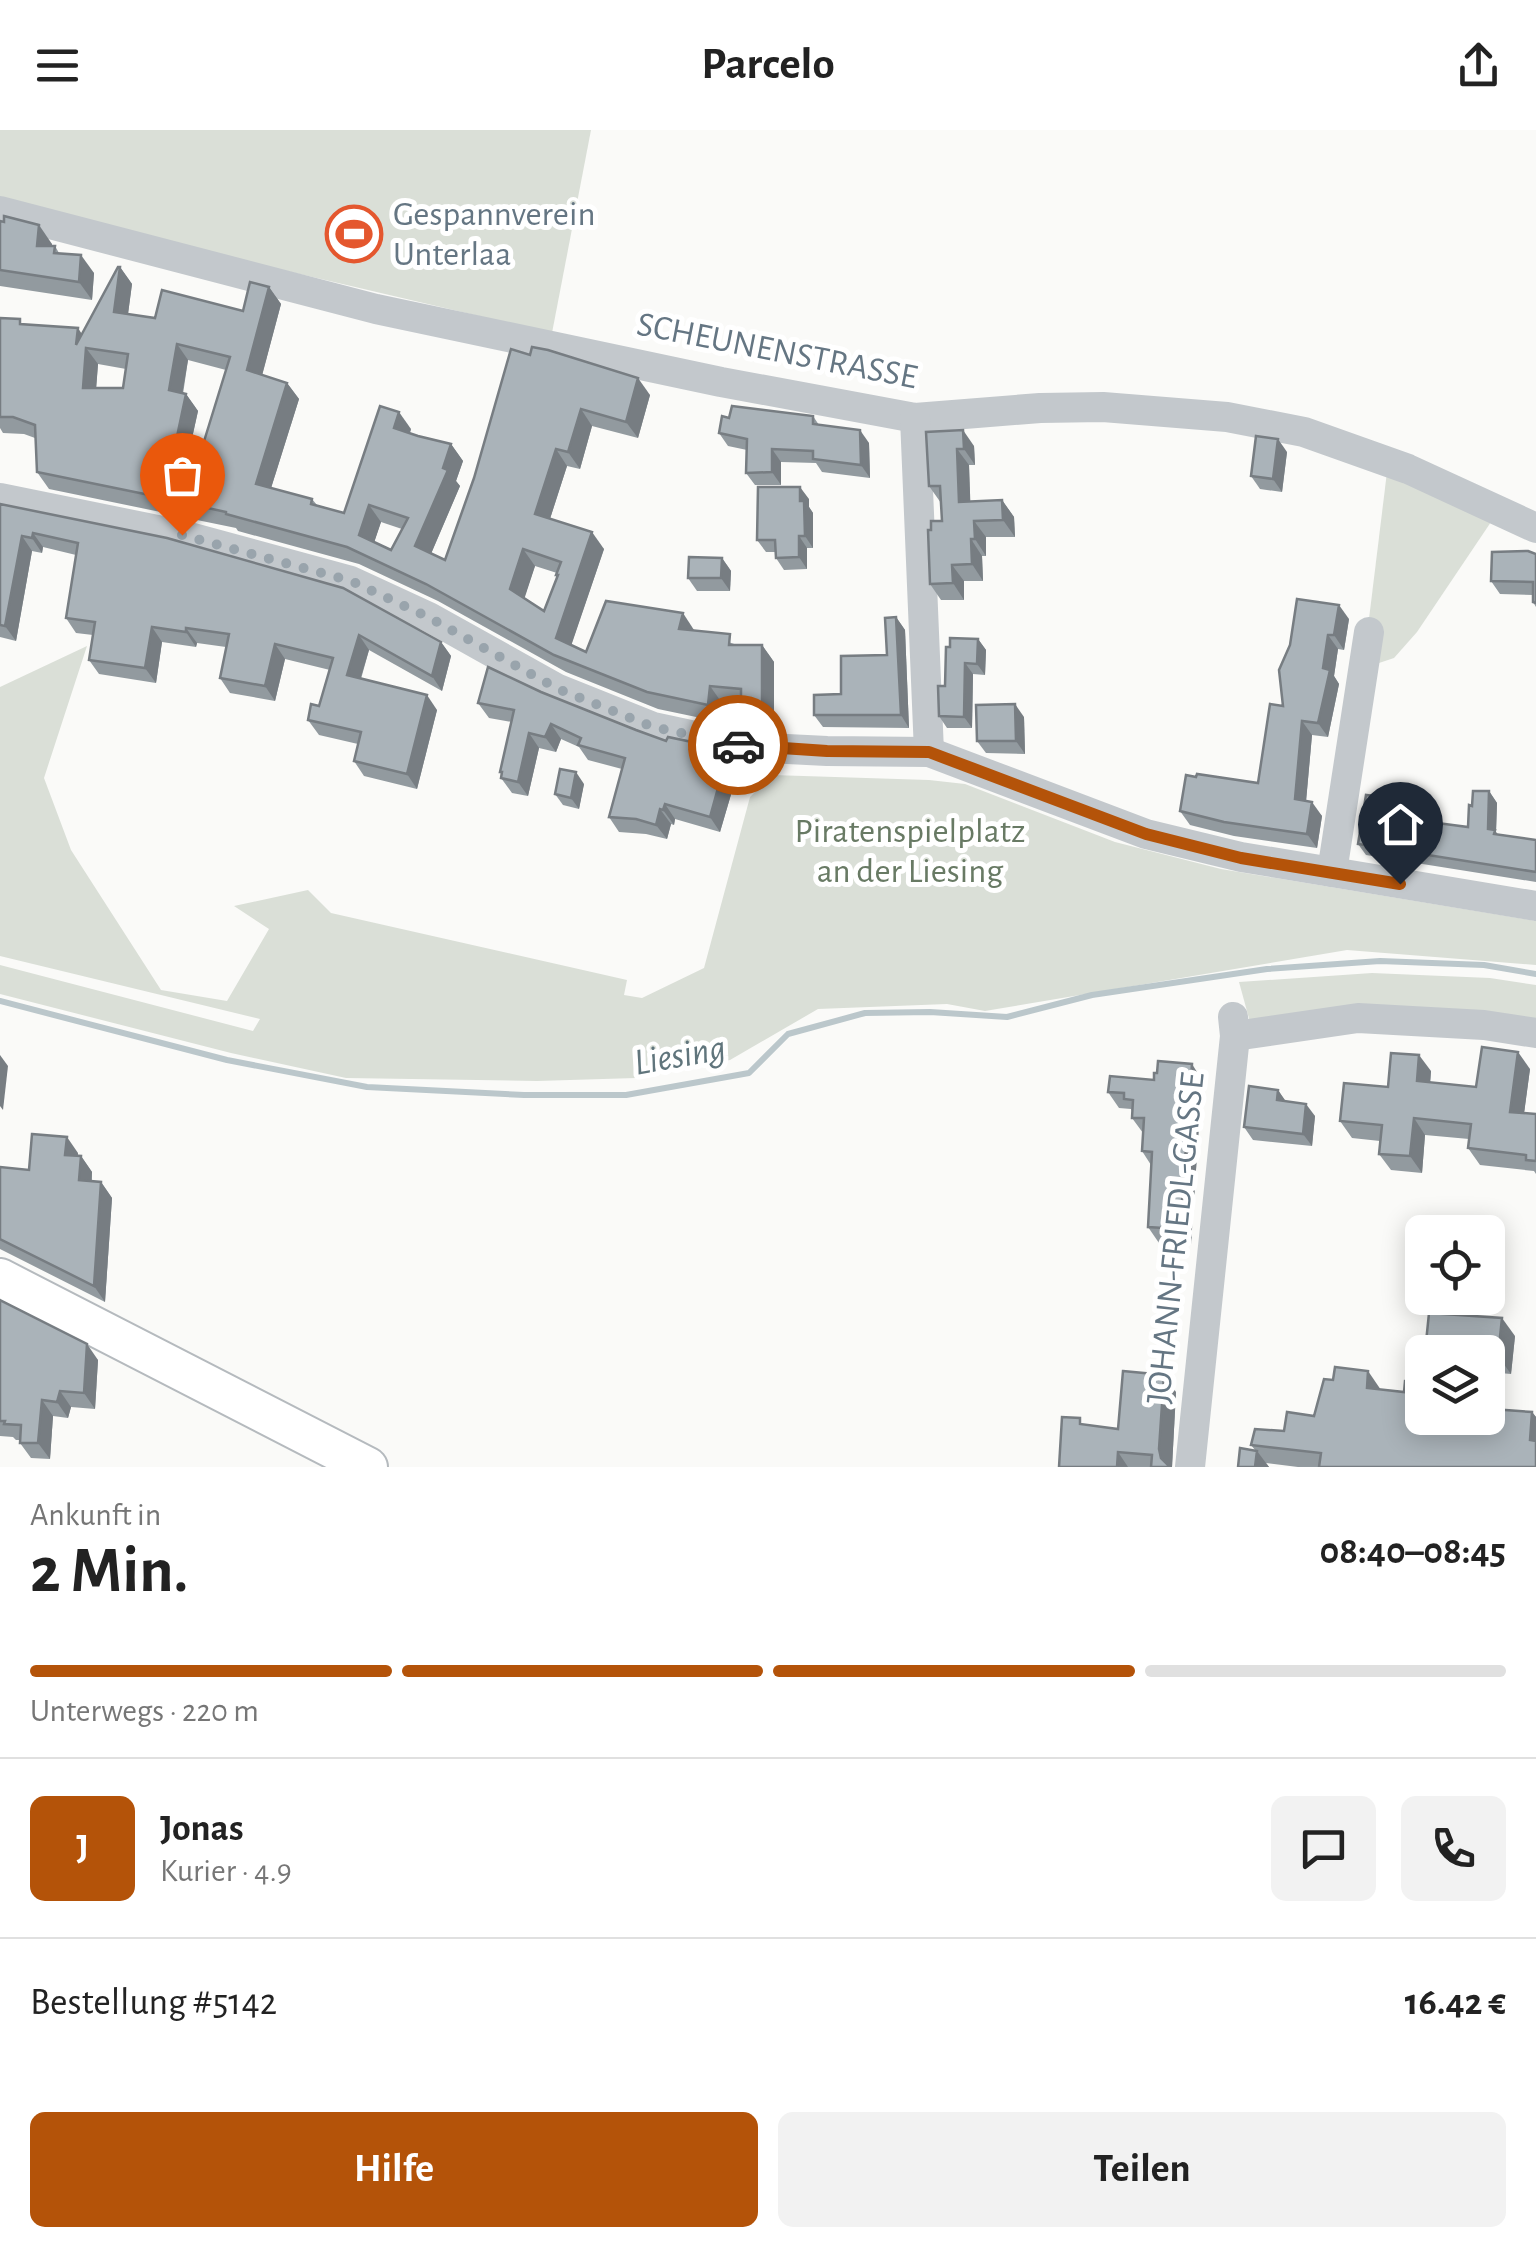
<!DOCTYPE html>
<html lang="de">
<meta charset="utf-8">
<style>
:root{--surface:#fff;--page:#f2f2f2;--text:#222;--muted:#767676;--line:#e0e0e0;--accent:#b45309}
body{margin:0;font-family:"Alegreya Sans",sans-serif;background:var(--page);color:var(--text);height:100vh;display:flex;flex-direction:column;font-size:38px;white-space:nowrap}
*{box-sizing:border-box;margin:0}
p{font-size:32px;color:var(--muted)}
.icon{flex:none;width:55px;height:55px;fill:none;stroke:currentColor;stroke-width:2;stroke-linecap:round;stroke-linejoin:round}
.map{position:relative;height:1337px;overflow:hidden}
.side{display:flex;flex-direction:column;background:var(--surface);flex:1}
.side>*{flex:none}
.controls{position:absolute;left:1405px;top:1085px;display:grid;gap:20px}
.controls a{display:grid;place-items:center;width:100px;height:100px;border-radius:15px;background:var(--surface);box-shadow:0 5px 25px #0003;font-size:50px}
.pin{position:absolute;display:grid;place-items:center;width:85px;height:85px;color:#fff;margin:-102px -42px;border-radius:50% 50% 50% 0;rotate:-45deg;box-shadow:0 0 10px #0007}
.pin .icon{rotate:45deg}
.courier{position:absolute;display:grid;place-items:center;width:100px;height:100px;margin:-50px;border:8px solid #b45309;border-radius:50%;background:#fff;color:#222;box-shadow:0 2px 12px #0007}
.headline em{font-style:normal;font-weight:700}
.headline div{display:flex;flex-direction:column-reverse}
.headline{display:flex;align-items:center;justify-content:space-between;height:170px;padding:0 30px}
h1{font-size:65px;font-weight:700;line-height:75px}
.bar{display:grid;grid-template-columns:repeat(4,1fr);gap:15px 10px;align-content:center;height:120px;padding:0 30px}
.bar i{height:12px;border-radius:8px;background:var(--line)}
.bar .on{background:var(--accent)}
.bar p{grid-column:span 4}
.line{display:flex;align-items:center;gap:25px;padding:0 30px;border-top:2px solid var(--line)}
.line div{flex:1}
.round{display:grid;place-items:center;flex:none;width:105px;height:105px;border-radius:15px;background:var(--page)}
.cta{display:flex;gap:20px;margin-top:auto;padding:20px 30px}
.cta a{flex:1;height:115px;border-radius:15px;background:var(--accent);color:#fff;font-size:40px;font-weight:700;line-height:115px;text-align:center}
.cta a+a{background:var(--page);color:var(--text)}
header{display:flex;justify-content:space-between;align-items:center;height:130px;padding:0 30px;background:var(--surface);font-size:45px;font-weight:700}
.map>svg:first-child{display:block}
.green{fill:#dadfd7}
.lines{fill:none;stroke-linecap:round;stroke-linejoin:round}
.stream{stroke:#bbc7cb;stroke-width:6}
.major-casing{stroke:#b5babe;stroke-width:42}
.minor{stroke:#c3c8cc;stroke-width:30}
.major{stroke:#fff;stroke-width:38}
.wall{fill:#929a9f;fill-rule:evenodd}
.shaded-wall{fill:#777d82}
.building{fill:#aab3b9;stroke:#777d82;stroke-width:2.5;fill-rule:evenodd}
.done{stroke:#99a4ac;stroke-width:10;stroke-dasharray:0 18}
.route{stroke:#b45309;stroke-width:12}
.labels{text-anchor:middle;dominant-baseline:central;stroke-width:10;stroke-linejoin:round;paint-order:stroke}
.poi-label{font-size:35px;fill:#657683;stroke:#fff;text-anchor:start}
.street-label{font-size:35px;fill:#657683;stroke:#fff}
.park-label{font-size:35px;fill:#687a64;stroke:#fff}
.water-label{font-size:38px;font-style:italic;fill:#60757c;stroke:#fff}
</style>
<header><svg class="icon" aria-label="menu" viewBox="0 0 24 24"><path d="M4 6h16M4 12h16M4 18h16"/></svg>Parcelo<svg class="icon" aria-label="share" viewBox="0 0 24 24"><path d="M12 15V3M7 8l5-5 5 5M5 13v7h14v-7"/></svg></header>
<div class="map">
<svg width="1536" height="1337" viewBox="0 0 1536 1337">
<rect width="100%" height="100%" fill="#fafaf8"/>
<g class="green">
<path d="M0,0H591L552,203L274,138L0,70Z"/>
<path d="M1387,342L1493,389L1417,502L1394,528L1376,534L1368,497Z"/>
<path d="M87,516L44,648L71,720L161,860L227,871L269,799L234,776L308,760L331,783L627,850L624,865L642,868L704,838L750,667L772,645L929,650L965,654L1115,712L1221,739L1536,791V835L1347,820L985,881L947,874L818,879L730,930L636,948L537,951L346,948L231,923L0,864V835L253,901L260,889L0,826V557Z"/>
<path d="M1372,843L1490,848L1536,855V893L1250,892L1239,852Z"/>
</g>
<g class="lines">
<path class="stream" d="M0,871L227,930L367,957L524,965H626L749,943L788,904L865,883L930,882L1007,887L1092,865L1267,839L1380,831L1484,835L1536,844"/>
<g class="major-casing">
<path id="major" d="M0,1148L368,1337"/>
</g>
<g class="minor">
<path d="M0,81L376,179L721,252L915,288L1040,278L1103,277L1227,287L1304,302L1408,339L1536,398"/>
<path d="M915,288L929,622"/>
<path d="M0,368L182,405L351,451L429,487L558,559L653,597L746,617L827,621L929,622L1146,704L1241,727L1536,776"/>
<path d="M1332,742L1369,502"/>
<path d="M1235,906L1358,888L1484,895L1536,903"/>
<path d="M1190,1337L1235,906L1233,887"/>
</g>
<use href="#major" class="major"/>
</g>
<g class="wall">
<path d="M0,91L52,114V116H55L59,123L94,143L92,170L0,156Z"/>
<path d="M120,137L132,154L128,184L155,188L243,181L269,157L281,174L262,245L287,253L299,269L271,358L312,369L317,375L344,383L411,299L410,303L418,306L451,314L463,331L456,351L460,356L431,424L445,430L474,348L511,219L650,265L638,308L592,296L580,339L567,336L550,389L604,419L571,515L586,522L694,500L737,515H762L774,532V598H752L741,582V575L722,573L720,592L658,579L566,542L438,471L359,434L238,401L236,398L197,390L185,373L226,240L188,230L183,264H186L198,281L175,385L49,359L37,342L35,308L24,304L3,303L0,298V188L24,195L82,205ZM98,234L126,239L123,258H96ZM381,392L402,399L391,420L374,412ZM535,436L557,443L558,447L544,481L524,468Z"/>
<path d="M813,286L819,295L869,313L870,348L822,342L816,333L781,332V355H755L746,343L747,320L728,316L719,303L729,288Z"/>
<path d="M926,302L974,316L975,335H969L970,372L1002,370L1014,387L1015,407H986V426H982L983,451H964V470H941L930,454L931,400L942,391L941,373L929,356Z"/>
<path d="M1287,322L1282,362L1260,359L1251,346Z"/>
<path d="M809,369V377L813,383V418H807V439L784,440L776,428V422H766L757,410Z"/>
<path d="M0,374L441,512L451,526L442,561L369,520L361,549L437,580L417,659L364,646L354,631L358,614L319,605L308,590L319,576L330,540L285,529L275,571L230,563L220,548L226,517L197,513L196,517L162,512L156,553L99,544L89,530L93,505L76,503L66,488L76,425L43,417L42,423L32,421L16,511L0,507Z"/>
<path d="M1536,424V477L1533,472V465L1500,464L1491,451Z"/>
<path d="M722,428L731,441L730,461H697L688,448Z"/>
<path d="M896,487L905,500L909,598L823,597L814,585L841,564L887,525Z"/>
<path d="M1349,489L1344,520L1338,519L1334,546L1339,554L1328,607L1312,605L1306,671L1322,686L1317,718L1234,706L1190,695L1180,681L1258,653L1283,576L1290,515Z"/>
<path d="M978,509L986,520L985,545L973,544L972,598H947L939,586L945,556L950,517Z"/>
<path d="M541,562L666,611L692,612L698,621L726,629L737,644L720,702L675,689L674,695L671,694L667,709L646,704L619,702L609,687L622,639L588,630L579,617L561,609L556,622L539,618L528,666L512,663L501,648L502,644L500,642L512,592L489,588L478,573Z"/>
<path d="M1024,587L1025,624L986,623L977,611Z"/>
<path d="M584,654L579,679L563,675L555,664Z"/>
<path d="M1489,661L1497,673L1496,702L1497,704L1536,710V752L1366,725L1358,714L1406,670L1414,681V683L1428,691L1468,697L1472,676Z"/>
<path d="M1530,939L1524,983L1536,984V1044L1534,1041L1480,1035L1468,1018L1469,1009L1425,1005L1422,1043L1391,1040L1379,1024L1380,1011L1352,1008L1340,991L1388,957L1431,941L1430,953L1476,957Z"/>
<path d="M1154,950H1202L1191,1114L1159,1113L1148,1097L1151,1035L1142,1021L1143,1003L1132,988V981L1131,979L1119,978L1108,962Z"/>
<path d="M1278,960L1285,971L1315,986L1312,1016L1253,1010L1244,997Z"/>
<path d="M78,1023V1026H81L92,1042V1051L101,1052L112,1068L105,1172L0,1119V1037L29,1040Z"/>
<path d="M0,1170L98,1230L95,1279L71,1277L68,1288L53,1286L50,1329L31,1328L20,1313V1310H16L13,1307L0,1306Z"/>
<path d="M1515,1206L1511,1244L1488,1242V1222Z"/>
<path d="M1380,1259L1422,1288L1494,1267L1502,1280L1532,1282L1536,1287V1337H1298L1266,1333L1269,1337H1238L1255,1320L1251,1315L1284,1301L1314,1286Z"/>
<path d="M1176,1262L1172,1337H1059L1084,1294L1118,1299Z"/>
</g>
<g class="shaded-wall">
<path d="M39,95L52,114L50,134L37,116Z"/>
<path d="M81,125L94,143L92,170L79,152Z"/>
<path d="M120,137L132,154L126,199L114,182Z"/>
<path d="M269,157L281,174L259,257L247,240Z"/>
<path d="M78,198L89,215L86,218L98,234L95,274L83,258L76,215Z"/>
<path d="M177,214L188,230L180,277L169,260Z"/>
<path d="M638,248L650,265L638,308L626,292Z"/>
<path d="M287,253L299,269L267,371L256,354Z"/>
<path d="M186,264L198,281L175,385L164,368Z"/>
<path d="M581,279L592,296L580,339L568,322Z"/>
<path d="M399,282L411,299L406,314L394,298Z"/>
<path d="M860,300L869,313L870,348L861,335Z"/>
<path d="M963,300L974,316L975,335L964,319Z"/>
<path d="M1278,309L1287,322L1282,362L1273,349Z"/>
<path d="M451,314L463,331L456,351L460,356L427,433L415,416Z"/>
<path d="M556,319L567,336L546,401L535,384Z"/>
<path d="M772,319L781,332V355L772,342Z"/>
<path d="M957,319L969,335L971,389L959,372Z"/>
<path d="M800,357L809,369V377L813,383V418L805,406L800,371Z"/>
<path d="M1002,370L1014,387L1015,407L1003,390Z"/>
<path d="M369,375L381,392L371,422L359,405Z"/>
<path d="M974,391L986,407V426L975,409Z"/>
<path d="M592,402L604,419L568,525L556,508Z"/>
<path d="M33,403L43,417L42,423L32,408Z"/>
<path d="M22,406L32,421L16,511L5,496Z"/>
<path d="M799,406L807,418V439L799,427Z"/>
<path d="M971,409L982,426L983,451L972,434Z"/>
<path d="M523,419L535,436L522,476L510,459Z"/>
<path d="M722,428L731,441L730,461L721,448Z"/>
<path d="M952,435L964,451V470L953,453Z"/>
<path d="M1339,475L1349,489L1344,520L1334,505Z"/>
<path d="M683,483L694,500L679,499Z"/>
<path d="M896,487L905,500L909,598L901,585Z"/>
<path d="M152,497L162,512L156,553L145,538Z"/>
<path d="M186,498L197,513L196,517L186,502Z"/>
<path d="M359,505L369,520L357,560L347,545Z"/>
<path d="M1328,505L1338,519L1334,546L1339,554L1328,607L1318,593L1323,538Z"/>
<path d="M978,509L986,520L985,545L977,534Z"/>
<path d="M441,512L451,526L442,561L432,546Z"/>
<path d="M275,514L285,529L275,571L265,556Z"/>
<path d="M762,515L774,532V598L762,581Z"/>
<path d="M965,533L973,544L972,598L964,587Z"/>
<path d="M710,556L722,573L720,592L708,575Z"/>
<path d="M427,565L437,580L417,659L407,644Z"/>
<path d="M1015,574L1024,587L1025,624L1016,611Z"/>
<path d="M1302,591L1312,605L1305,683L1295,669Z"/>
<path d="M551,594L561,609L556,622L545,607Z"/>
<path d="M529,603L539,618L528,666L518,652Z"/>
<path d="M726,629L737,644L720,702L710,687Z"/>
<path d="M576,642L584,654L579,679L571,668Z"/>
<path d="M1489,661L1497,673L1496,702L1503,712L1488,699Z"/>
<path d="M1406,670L1414,681L1412,694L1404,682Z"/>
<path d="M1312,672L1322,686L1317,718L1307,704Z"/>
<path d="M665,674L675,689L674,695L663,680Z"/>
<path d="M660,679L671,694L667,709L656,695Z"/>
<path d="M1518,922L1530,939L1522,999L1510,982Z"/>
<path d="M0,925L8,936L3,980L0,976Z"/>
<path d="M1419,925L1431,941L1429,968L1417,951Z"/>
<path d="M1192,934L1202,950L1191,1114L1180,1099Z"/>
<path d="M1278,960L1287,973L1277,970Z"/>
<path d="M1306,974L1315,986L1312,1016L1303,1004Z"/>
<path d="M1414,988L1425,1005L1422,1043L1410,1026Z"/>
<path d="M67,1007L78,1023L76,1041L65,1025Z"/>
<path d="M81,1026L92,1042L90,1066L79,1050Z"/>
<path d="M101,1052L112,1068L105,1172L94,1156Z"/>
<path d="M1502,1188L1515,1206L1511,1244L1498,1226Z"/>
<path d="M87,1214L98,1230L95,1279L84,1263Z"/>
<path d="M1368,1241L1381,1260L1367,1258Z"/>
<path d="M1164,1245L1176,1262L1172,1337H1167L1161,1328L1159,1319Z"/>
<path d="M60,1261L71,1277L68,1288L57,1272Z"/>
<path d="M1494,1267L1506,1286L1492,1279Z"/>
<path d="M42,1270L53,1286L50,1329L38,1313Z"/>
<path d="M1532,1282L1536,1287V1319L1530,1310Z"/>
<path d="M1257,1321L1269,1337H1255Z"/>
<path d="M1118,1322L1128,1337H1117Z"/>
</g>
<g class="building">
<path d="M4,86L39,95L37,116H55L54,123L81,125L79,152L0,140V91L4,92Z"/>
<path d="M118,137H120L114,182L155,188L162,160L243,181L250,152L269,157L247,240L287,253L256,354L312,369L311,374L344,383L380,276L399,282L394,298L418,306L451,314L443,338L448,340L415,416L445,430L474,348L511,219L530,225L532,217L548,220L638,248L626,292L581,279L568,322L556,319L535,384L592,402L556,508L586,522L606,471L683,483L679,499L730,504L729,515H762V581L741,582V559L710,556L708,575L647,562L554,525L426,454L347,417L226,384V382L185,373L230,227L177,214L169,260L186,264L164,368L37,342L35,295L13,287H0V188L20,189V194L78,198L76,215ZM86,218L128,224L123,258H83ZM369,375L408,388L391,420L359,405ZM523,419L561,432L556,445H558L544,481L510,459Z"/>
<path d="M732,276L813,286V294L860,300L861,335L813,329V321L772,319V342L746,343L747,309L719,303L722,286L729,288Z"/>
<path d="M963,300L964,319H957L959,372L1002,370L1003,390L974,391L975,409H971L972,434L952,435L953,453L930,454L928,400H931V391H942L940,356H929L926,302Z"/>
<path d="M1256,306L1278,309L1273,349L1251,346Z"/>
<path d="M758,357H800V371H804L805,406H799V427L776,428L775,410H757Z"/>
<path d="M0,374L167,408L343,458L441,512L432,546L359,505L347,545L427,565L407,644L354,631L361,602L308,590L311,574L319,576L333,528L275,514L265,556L220,548L229,504L186,498V502L152,497L145,538L89,530L95,492L66,488L78,413L33,403L32,408L22,406L5,496L0,495Z"/>
<path d="M1528,421L1536,424V473L1533,472V452L1491,451L1492,422Z"/>
<path d="M689,427L722,428L721,448H688Z"/>
<path d="M1297,469L1339,475L1334,505H1328L1323,538L1330,540L1318,593L1302,591L1295,669L1312,672L1307,704L1224,692L1180,681L1186,645L1196,647L1197,644L1258,653L1270,574L1283,576L1279,540L1290,515Z"/>
<path d="M896,487L901,585H814V565L841,564V526L887,525L885,488Z"/>
<path d="M950,508L978,509L977,534L965,533L964,587L939,586L938,556H945L946,517H950Z"/>
<path d="M488,537L541,562L636,600L666,611L668,607L692,612L690,619L726,629L710,687L665,674L663,680L660,679L656,695L636,689L609,687L625,628L578,615L581,608L551,594L545,607L529,603L518,652L501,648L502,642H500L514,580L478,573Z"/>
<path d="M1015,574L1016,611H977L976,575Z"/>
<path d="M560,639L576,642L571,668L555,664Z"/>
<path d="M1473,661H1489L1488,699L1495,700L1494,704L1536,710V742L1358,714L1366,665L1406,670L1404,682L1423,684L1422,691L1468,697L1469,675L1472,676Z"/>
<path d="M1482,917L1518,922L1510,982L1536,984V1031L1526,1030V1025L1468,1018L1471,994L1414,988L1410,1026L1379,1024L1382,995L1340,991L1344,953L1388,957L1391,923L1419,925L1417,951L1476,957Z"/>
<path d="M1158,931L1192,934L1180,1099L1148,1097L1152,1022L1142,1021L1144,988H1132L1133,970L1124,969V963L1108,962L1110,946L1154,950V943H1157Z"/>
<path d="M1249,956L1278,960L1277,970L1306,974L1303,1004L1244,997Z"/>
<path d="M32,1004L67,1007L65,1025L81,1026L79,1050L101,1052L94,1156L0,1109V1037L29,1040Z"/>
<path d="M0,1170L87,1214L84,1263L60,1261L57,1272L42,1270L38,1313H20L21,1295L4,1294L5,1291H0Z"/>
<path d="M1429,1183L1502,1188L1498,1226L1488,1225V1222H1425Z"/>
<path d="M1335,1237L1368,1241L1367,1258L1404,1262L1405,1251L1422,1252V1244V1288H1488V1267H1494L1492,1279L1532,1282L1530,1310L1536,1311V1337H1319L1321,1323L1251,1315L1255,1299L1284,1301L1287,1282L1314,1286L1324,1249L1333,1250Z"/>
<path d="M1123,1241L1164,1245L1159,1319L1161,1328L1170,1337H1151L1152,1325L1118,1322L1117,1337H1059L1062,1287L1080,1288V1294L1118,1299Z"/>
<path d="M1240,1318L1257,1321L1255,1337H1238Z"/>
</g>
<g class="lines">
<path class="done" d="M182,405L351,451L428,487L558,559L653,597L738,615"/>
<path class="route" d="M738,615L827,621L929,622L1146,704L1241,728L1400,754"/>
</g>
<defs>
<g id="stadium-ring" transform="scale(2.875)"><circle r="9.5" fill="#fff" stroke="#e4572e" stroke-width="1.5"/><path d="M0-5a6.5 5 0 1 0 0 10a6.5 5 0 1 0 0-10ZM-3.5-1.8h7v3.6h-7Z" fill="#e4572e"/></g>
</defs>
<g fill-rule="evenodd">
<use href="#stadium-ring" x="354" y="104"/>
</g>
<g class="labels">
<g class="poi-label">
<text x="393" y="84">Gespannverein<tspan x="393" dy="40">Unterlaa</tspan></text>
</g>
<g class="street-label">
<text transform="translate(777 221) rotate(11)">SCHEUNENSTRASSE</text>
<text transform="translate(1176 1108) rotate(-84)">JOHANN-FRIEDL-GASSE</text>
</g>
<g class="park-label">
<text x="910" y="701">Piratenspielplatz<tspan x="910" dy="40">an der Liesing</tspan></text>
</g>
<g class="water-label">
<text transform="translate(680 926) rotate(-10)">Liesing</text>
</g>
</g>
</svg>
<div class="controls">
<a><svg class="icon" aria-label="locate" viewBox="0 0 24 24"><circle cx="12" cy="12" r="6"/><path d="M12 2v4M12 18v4M2 12h4M18 12h4"/></svg></a>
<a><svg class="icon" aria-label="layers" viewBox="0 0 24 24"><path d="M12 4l9 5-9 5-9-5zM3 14l9 5 9-5"/></svg></a>
</div>
<div class="pin" style="left:182px;top:405px;background:#ea580c"><svg class="icon" aria-label="bag" viewBox="0 0 24 24"><path d="M5 8h14l-1 12H6zM9 8a3 3 0 0 1 6 0"/></svg></div>
<div class="pin" style="left:1400px;top:754px;background:#1f2937"><svg class="icon" aria-label="home" viewBox="0 0 24 24"><path d="M3 11l9-7 9 7M6 9v11h12V9"/></svg></div>
<div class="courier" style="left:738px;top:615px"><svg class="icon" aria-label="car" viewBox="0 0 24 24"><path d="M5 17H2v-5l4-1 3-4h7l3 4 3 1v5h-3M9 17h6M6 11h13"/><circle cx="7" cy="17" r="2"/><circle cx="17" cy="17" r="2"/></svg></div>
</div>
<section class="side">
<div class="headline"><div><h1>2 Min.</h1><p>Ankunft in</p></div><em>08:40–08:45</em></div>
<div class="bar"><i class="on"></i><i class="on"></i><i class="on"></i><i></i><p>Unterwegs · 220 m</p></div>
<div class="line" style="height:180px"><b class="round" style="background:var(--accent);color:#fff">J</b><div><b>Jonas</b><p>Kurier · 4.9</p></div><a class="round"><svg class="icon" aria-label="chat" viewBox="0 0 24 24"><path d="M4 5h16v11H9l-5 4z"/></svg></a><a class="round"><svg class="icon" aria-label="phone" viewBox="0 0 24 24"><path d="M5 4h4l2 5-3 2q2 4 5 5l2-3 5 2v4C11 20 4 13 5 4z"/></svg></a></div>
<div class="line" style="height:130px"><div>Bestellung #5142</div><b>16.42 €</b></div>
<div class="cta"><a>Hilfe</a><a>Teilen</a></div>
</section>
